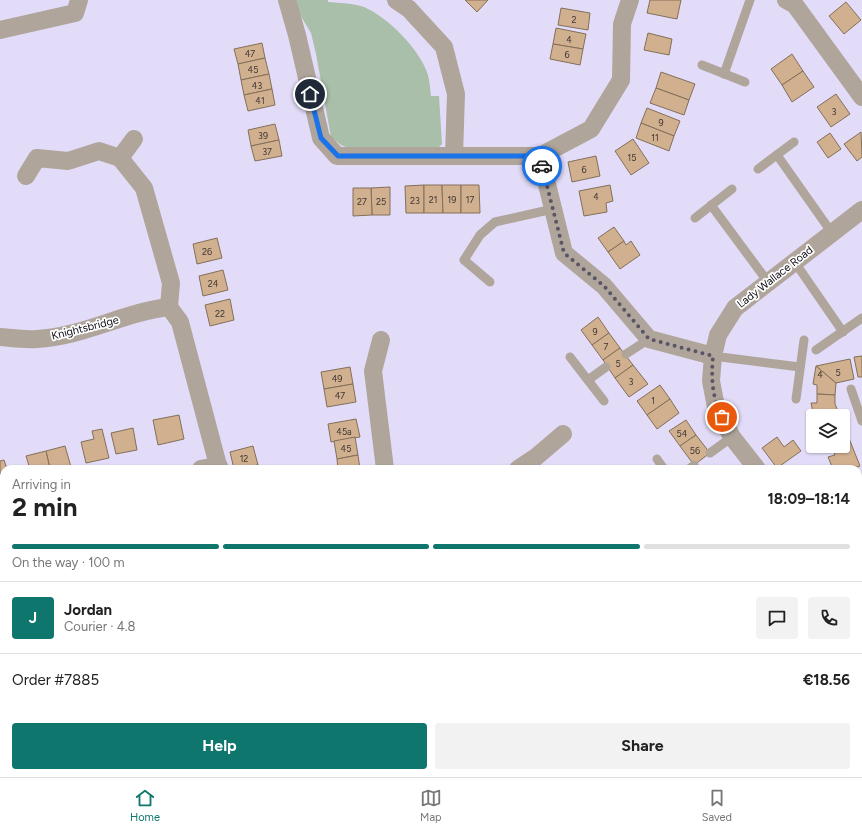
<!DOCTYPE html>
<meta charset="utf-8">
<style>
:root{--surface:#fff;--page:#f2f2f2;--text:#222;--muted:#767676;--line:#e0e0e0;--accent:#0f766e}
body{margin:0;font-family:Figtree,sans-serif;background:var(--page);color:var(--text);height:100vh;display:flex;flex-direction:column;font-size:15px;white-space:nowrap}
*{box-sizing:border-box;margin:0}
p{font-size:13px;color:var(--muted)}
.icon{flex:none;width:22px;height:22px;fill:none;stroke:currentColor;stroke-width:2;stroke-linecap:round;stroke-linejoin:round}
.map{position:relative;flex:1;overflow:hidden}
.details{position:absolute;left:0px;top:465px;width:862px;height:312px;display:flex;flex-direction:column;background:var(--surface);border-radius:12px 12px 0 0;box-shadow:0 1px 3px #0004}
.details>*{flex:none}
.fabs{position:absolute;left:806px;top:409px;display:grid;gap:8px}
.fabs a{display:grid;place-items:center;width:44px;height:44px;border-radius:4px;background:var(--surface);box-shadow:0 1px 3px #0004;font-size:20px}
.pin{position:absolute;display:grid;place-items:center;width:34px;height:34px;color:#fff;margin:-17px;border:2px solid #fff;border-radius:50%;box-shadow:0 1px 4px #0007}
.courier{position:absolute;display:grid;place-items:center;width:40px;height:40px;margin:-20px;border:3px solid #1a73e8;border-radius:50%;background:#fff;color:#222;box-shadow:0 1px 5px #0007}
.head em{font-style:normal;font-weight:700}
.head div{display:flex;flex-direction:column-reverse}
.head{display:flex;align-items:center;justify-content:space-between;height:68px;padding:0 12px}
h1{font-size:26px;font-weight:700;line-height:30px}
.bar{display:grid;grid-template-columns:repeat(4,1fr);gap:6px 4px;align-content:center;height:48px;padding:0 12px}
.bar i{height:5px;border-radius:3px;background:var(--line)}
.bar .on{background:var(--accent)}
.bar p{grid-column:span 4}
.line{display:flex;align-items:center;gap:10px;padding:0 12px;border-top:1px solid var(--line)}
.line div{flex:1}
.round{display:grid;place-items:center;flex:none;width:42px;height:42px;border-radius:4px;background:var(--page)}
.button{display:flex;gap:8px;margin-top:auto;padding:8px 12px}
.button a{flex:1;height:46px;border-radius:4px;background:var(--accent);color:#fff;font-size:16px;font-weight:700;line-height:46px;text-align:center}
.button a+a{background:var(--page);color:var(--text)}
.tabs{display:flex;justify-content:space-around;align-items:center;height:56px;border-top:1px solid var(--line);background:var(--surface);font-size:11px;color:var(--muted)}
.tabs a{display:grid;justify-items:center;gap:2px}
.tabs .on{color:var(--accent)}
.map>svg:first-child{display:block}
.green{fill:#a9bfa9}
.building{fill:#d0b08e;stroke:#836f5a}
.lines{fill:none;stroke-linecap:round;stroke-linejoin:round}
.service{stroke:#afa59b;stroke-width:9}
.minor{stroke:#afa59b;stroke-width:18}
.done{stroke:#595565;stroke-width:4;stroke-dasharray:0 7.2}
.route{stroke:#1a73e8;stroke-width:5}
.labels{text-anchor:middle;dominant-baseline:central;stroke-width:3.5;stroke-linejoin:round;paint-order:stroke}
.number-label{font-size:9px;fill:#3f3533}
.street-label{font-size:11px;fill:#0f0c15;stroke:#fff}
</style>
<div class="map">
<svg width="862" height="777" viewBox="0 0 862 777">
<rect width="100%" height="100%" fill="#e3dcf9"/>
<path class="green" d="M294,0H328V2C340,3 353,3 364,7C388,17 421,51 428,75C430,82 430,90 431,96H439L442,144L437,149L353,150L341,145L331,137L316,54L311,33L293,3Z"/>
<g class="building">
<path d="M465,0H488L477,12Z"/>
<path d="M650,0H681L677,19L647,13Z"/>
<path d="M846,2L861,20L844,34L829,16Z"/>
<path d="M561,8L590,13L588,30L558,25Z"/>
<path d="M556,28L586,34L583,49L553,44Z"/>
<path d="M648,33L672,39L669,55L644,50Z"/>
<path d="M262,43L265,58L238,64L234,49Z"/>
<path d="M553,44L583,49L580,65L550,59Z"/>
<path d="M792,54L803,71L782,85L771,69Z"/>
<path d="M265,58L269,74L241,80L238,64Z"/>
<path d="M803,71L814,87L792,102L782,85Z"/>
<path d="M661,72L695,84L689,100L656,88Z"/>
<path d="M269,74L272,89L244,95L241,80Z"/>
<path d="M656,88L689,100L684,115L650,103Z"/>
<path d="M272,89L275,105L248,111L244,95Z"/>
<path d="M836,94L850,114L831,127L817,107Z"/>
<path d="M647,108L680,121L674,136L641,123Z"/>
<path d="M641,123L674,136L669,151L636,138Z"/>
<path d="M275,124L279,140L251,146L248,130Z"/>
<path d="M861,132L862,157L857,161L844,144Z"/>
<path d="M830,133L841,149L828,158L817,142Z"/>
<path d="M633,139L649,163L631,175L615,151Z"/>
<path d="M279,140L282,156L255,161L251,146Z"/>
<path d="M596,156L600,176L572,182L568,162Z"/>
<path d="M424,185V213H406L405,186Z"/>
<path d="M424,185H442L443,213H424Z"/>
<path d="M442,185H461V213H443Z"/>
<path d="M461,185H479L480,213H461Z"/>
<path d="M610,185L613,201L606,203L607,212L584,216L579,191Z"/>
<path d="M390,187V215H372L371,188Z"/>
<path d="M353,188H371L372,215L353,216Z"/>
<path d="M614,227L624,241L608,252L598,238Z"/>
<path d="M217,238L222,258L197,264L193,244Z"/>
<path d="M624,241L626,245L631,241L640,255L620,269L608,252Z"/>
<path d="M223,270L228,290L203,296L199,276Z"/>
<path d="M230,299L234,320L210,326L205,305Z"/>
<path d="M598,317L609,333L592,345L581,330Z"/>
<path d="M609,333L620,348L603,360L592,345Z"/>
<path d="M620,348L633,365L615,378L603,360Z"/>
<path d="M862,356V377H858L854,357Z"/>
<path d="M850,359L854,379L836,383L816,366Z"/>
<path d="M633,365L648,384L629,397L615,378Z"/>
<path d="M816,366L836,383L835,395L817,394V385L813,384Z"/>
<path d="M350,367L353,384L324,389L321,372Z"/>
<path d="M353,384L356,402L327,407L324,389Z"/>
<path d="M660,385L670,399L647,415L637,401Z"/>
<path d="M817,394L835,395V404L840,416H814L811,403H817Z"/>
<path d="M670,399L679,413L657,429L647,415Z"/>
<path d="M179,415L184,439L158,445L153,420Z"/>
<path d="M356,419L360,437L331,442L328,424Z"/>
<path d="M686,420L696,435L680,446L669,431Z"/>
<path d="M843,424L850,441L843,444Z"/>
<path d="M133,428L137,450L116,454L111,433Z"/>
<path d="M102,429L109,458L86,463L81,442L94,439L92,431Z"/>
<path d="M696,435L710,453L694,465L680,446Z"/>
<path d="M355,437L358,455L337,459L334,441Z"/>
<path d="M777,437L784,447L793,440L801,451L777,468L762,448Z"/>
<path d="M850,441L860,466L852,469H833L828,457L835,455L832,448L843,446V444Z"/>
<path d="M65,446L71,467L50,469L46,451Z"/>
<path d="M253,446L258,465L234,469L230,452Z"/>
<path d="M826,446H838L828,450Z"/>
<path d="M46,451L50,469H30L26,456Z"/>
<path d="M358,455L360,469H338L337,459Z"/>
<path d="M4,460L7,469H4V485L0,486V461Z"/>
<path d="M258,465L259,469H239Z"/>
<path d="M862,517V544L861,545L858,538V518Z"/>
<rect x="858" y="643" width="2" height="12"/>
<path d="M430,773H460L461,776L431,777Z"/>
<rect x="755" y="773" width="30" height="4"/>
</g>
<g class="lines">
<g class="service">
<path d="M702,65L745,82"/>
<path d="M724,74L750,0"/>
<path d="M777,155L832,233"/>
<path d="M758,169L794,142"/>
<path d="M711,205L768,282"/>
<path d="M695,218L732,189"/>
<path d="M794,261L843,332"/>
<path d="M490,282L464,260L480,235L495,222L553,209"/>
<path d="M816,350L862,318"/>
<path d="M626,354L649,339"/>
<path d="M713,356L800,367"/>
<path d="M570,357L604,401"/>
<path d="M588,380L606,367"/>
<path d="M851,389L862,421"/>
<path d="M796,399L804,340"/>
<path d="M710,453L732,437"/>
<path d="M657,459L664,469"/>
<path d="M689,469L694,465"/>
<path d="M858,590L862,589"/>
<path d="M482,777H486"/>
</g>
<g class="minor">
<path d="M287,0L297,35L321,138L337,156H540L591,129L621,80L622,24L630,0"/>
<path d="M396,0L409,9L444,47L456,94L454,156"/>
<path d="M786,0L795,5L862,97"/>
<path d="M0,30L75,13L79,0"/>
<path d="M540,156L564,253L604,286L649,339L713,356"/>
<path d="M120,158L134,139"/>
<path d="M26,176L37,158L68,161L99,151L120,158L144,188L171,283L169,307"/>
<path d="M0,337C12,338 25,340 37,339C82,337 124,312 169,307L180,322L219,469"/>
<path d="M381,340L373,371L385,469"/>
<path d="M201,469L219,466"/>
<path d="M518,469L536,457L563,434"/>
<path d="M757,469L732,437L716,407L711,381L713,356L718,335L735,308L862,210"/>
<path d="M858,497L862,495"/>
<path d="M0,527L4,525"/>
<path d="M231,773V777"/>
<path d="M395,773L397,777"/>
<path d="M802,773V777"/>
<path d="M313,777L314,773"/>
</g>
</g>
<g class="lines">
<path class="done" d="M542,166L564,253L604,286L649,339L713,356C711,378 712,397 722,417"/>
<path class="route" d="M310,94L321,138L338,156H540L542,166"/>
</g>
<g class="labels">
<g class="number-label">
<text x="574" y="19">2</text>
<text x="569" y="39">4</text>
<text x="250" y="53">47</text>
<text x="567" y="54">6</text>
<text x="253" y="69">45</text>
<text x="257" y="85">43</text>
<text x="260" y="100">41</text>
<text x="834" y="111">3</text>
<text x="661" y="122">9</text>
<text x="263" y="135">39</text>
<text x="655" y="137">11</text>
<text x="267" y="151">37</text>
<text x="632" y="157">15</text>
<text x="584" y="169">6</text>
<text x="596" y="196">4</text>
<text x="433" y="199">21</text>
<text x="452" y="199">19</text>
<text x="470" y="199">17</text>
<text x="415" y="200">23</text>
<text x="362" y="201">27</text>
<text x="381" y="201">25</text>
<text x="207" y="251">26</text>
<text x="213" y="283">24</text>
<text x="220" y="313">22</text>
<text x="595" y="331">9</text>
<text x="606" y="346">7</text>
<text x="618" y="363">5</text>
<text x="838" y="372">5</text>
<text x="820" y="374">4</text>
<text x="337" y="378">49</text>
<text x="631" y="381">3</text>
<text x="340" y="395">47</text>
<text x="653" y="400">1</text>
<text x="344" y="431">45a</text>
<text x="682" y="433">54</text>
<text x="346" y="448">45</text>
<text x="695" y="450">56</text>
<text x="244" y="458">12</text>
</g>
<g class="street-label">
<text transform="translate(775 277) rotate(-38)">Lady Wallace Road</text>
<text transform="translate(85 328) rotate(-14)">Knightsbridge</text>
</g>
</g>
</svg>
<div class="fabs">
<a><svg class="icon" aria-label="layers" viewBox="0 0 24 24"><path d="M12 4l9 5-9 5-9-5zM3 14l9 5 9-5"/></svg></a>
</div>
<div class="pin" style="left:722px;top:417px;background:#ea580c"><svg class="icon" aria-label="bag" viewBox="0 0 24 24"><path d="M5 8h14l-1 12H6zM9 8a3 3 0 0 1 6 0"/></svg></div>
<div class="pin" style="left:310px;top:94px;background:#1f2937"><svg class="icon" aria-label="home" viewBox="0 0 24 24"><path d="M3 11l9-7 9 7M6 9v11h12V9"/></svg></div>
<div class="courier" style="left:542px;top:166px"><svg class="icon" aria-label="car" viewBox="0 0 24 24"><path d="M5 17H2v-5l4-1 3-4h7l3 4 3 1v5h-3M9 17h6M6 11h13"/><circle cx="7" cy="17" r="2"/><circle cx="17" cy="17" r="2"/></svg></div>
<section class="details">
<div class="head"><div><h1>2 min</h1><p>Arriving in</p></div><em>18:09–18:14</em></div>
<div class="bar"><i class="on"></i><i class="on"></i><i class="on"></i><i></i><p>On the way · 100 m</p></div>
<div class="line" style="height:72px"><b class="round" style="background:var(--accent);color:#fff">J</b><div><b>Jordan</b><p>Courier · 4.8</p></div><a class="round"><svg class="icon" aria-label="chat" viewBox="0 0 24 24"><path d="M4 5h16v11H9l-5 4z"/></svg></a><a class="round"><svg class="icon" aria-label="phone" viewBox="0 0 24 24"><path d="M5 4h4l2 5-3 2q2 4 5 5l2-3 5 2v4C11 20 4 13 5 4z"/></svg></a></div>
<div class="line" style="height:52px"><div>Order #7885</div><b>€18.56</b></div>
<div class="button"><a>Help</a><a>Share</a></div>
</section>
</div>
<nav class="tabs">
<a class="on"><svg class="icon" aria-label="home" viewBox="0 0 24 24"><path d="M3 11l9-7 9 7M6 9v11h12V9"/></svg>Home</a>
<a><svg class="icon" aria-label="map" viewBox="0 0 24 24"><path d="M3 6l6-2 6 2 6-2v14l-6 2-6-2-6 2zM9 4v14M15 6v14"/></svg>Map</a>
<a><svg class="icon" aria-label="saved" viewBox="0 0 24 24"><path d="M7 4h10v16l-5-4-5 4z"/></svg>Saved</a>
</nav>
